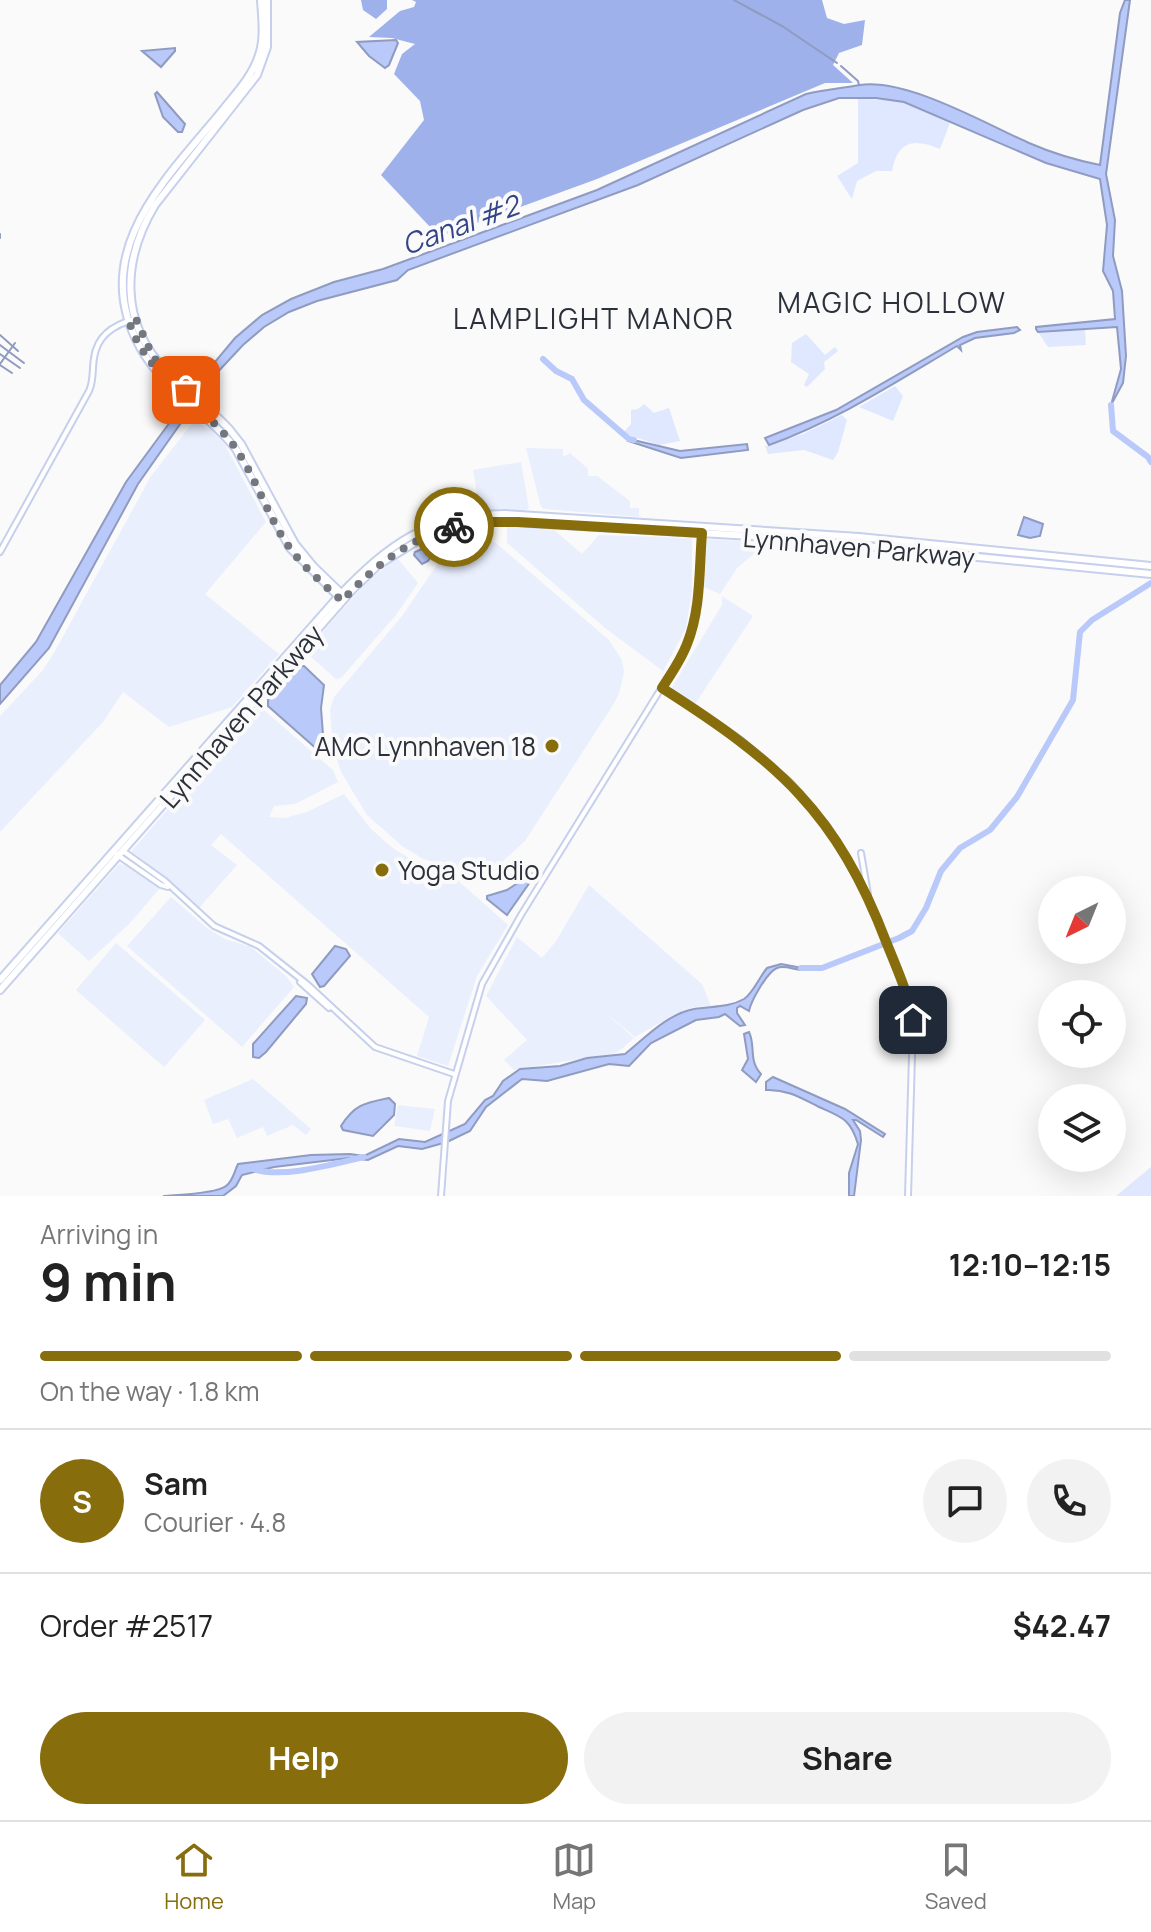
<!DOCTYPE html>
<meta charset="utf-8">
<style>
:root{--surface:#fff;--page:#f2f2f2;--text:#222;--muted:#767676;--line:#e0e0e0;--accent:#886d0c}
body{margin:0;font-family:Manrope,sans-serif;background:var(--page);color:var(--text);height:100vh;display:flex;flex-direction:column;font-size:30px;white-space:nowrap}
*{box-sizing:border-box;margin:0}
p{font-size:26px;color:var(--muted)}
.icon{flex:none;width:44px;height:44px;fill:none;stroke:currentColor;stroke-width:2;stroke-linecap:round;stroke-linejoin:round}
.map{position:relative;height:1196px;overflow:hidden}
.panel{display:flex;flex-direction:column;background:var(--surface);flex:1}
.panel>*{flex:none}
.needle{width:52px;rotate:223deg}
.buttons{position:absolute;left:1038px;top:876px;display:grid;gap:16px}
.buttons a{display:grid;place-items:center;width:88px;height:88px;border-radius:50%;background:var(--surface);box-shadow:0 8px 32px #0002;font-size:40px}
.pin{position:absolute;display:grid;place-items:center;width:68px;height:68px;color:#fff;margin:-34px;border-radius:16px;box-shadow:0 4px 12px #0006}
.courier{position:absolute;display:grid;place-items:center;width:80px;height:80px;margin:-40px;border:6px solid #886d0c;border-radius:50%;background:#fff;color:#222;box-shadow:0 2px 10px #0007}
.overview em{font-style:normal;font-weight:700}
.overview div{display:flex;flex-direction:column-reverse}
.overview{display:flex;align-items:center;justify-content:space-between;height:136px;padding:0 40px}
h1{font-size:52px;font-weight:700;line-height:60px}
.bar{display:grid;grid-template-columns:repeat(4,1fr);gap:12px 8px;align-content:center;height:96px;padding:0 40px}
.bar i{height:10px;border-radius:6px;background:var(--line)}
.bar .current{background:var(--accent)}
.bar p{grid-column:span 4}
.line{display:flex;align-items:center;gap:20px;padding:0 40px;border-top:2px solid var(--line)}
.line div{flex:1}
.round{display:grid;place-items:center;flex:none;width:84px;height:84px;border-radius:42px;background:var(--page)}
.primary-button{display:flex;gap:16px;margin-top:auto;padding:16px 40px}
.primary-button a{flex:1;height:92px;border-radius:48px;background:var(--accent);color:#fff;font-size:32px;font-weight:700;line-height:92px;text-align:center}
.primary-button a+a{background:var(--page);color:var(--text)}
.menu{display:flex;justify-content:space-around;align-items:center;height:112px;border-top:2px solid var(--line);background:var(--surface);font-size:22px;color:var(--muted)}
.menu a{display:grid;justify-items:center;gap:4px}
.menu .current{color:var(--accent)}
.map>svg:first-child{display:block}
.built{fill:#eaeffe}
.green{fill:#e0e8ff}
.forest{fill:#9eb1ea}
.water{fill:#b9c9f9;stroke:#8f9bc0;stroke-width:2}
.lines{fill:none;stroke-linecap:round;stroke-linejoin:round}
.stream{stroke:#8f9bc0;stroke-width:2}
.river{stroke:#b9c9f9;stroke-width:6}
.minor-casing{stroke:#c6d0ed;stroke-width:8}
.major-casing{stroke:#c6d0ed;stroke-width:10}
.minor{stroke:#fff;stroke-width:4}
.major{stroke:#fff;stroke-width:6}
.done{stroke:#74777e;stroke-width:8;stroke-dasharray:0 14.4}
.route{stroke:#886d0c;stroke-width:10}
.poi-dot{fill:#886d0c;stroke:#fafafa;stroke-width:3}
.labels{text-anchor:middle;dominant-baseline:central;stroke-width:8;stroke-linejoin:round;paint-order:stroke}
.street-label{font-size:26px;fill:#2c303b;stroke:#fafafa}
.poi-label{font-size:26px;fill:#2c303b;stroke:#fafafa;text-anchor:end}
.water-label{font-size:28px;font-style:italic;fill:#348;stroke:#fafafa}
.neighbourhood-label{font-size:28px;letter-spacing:2px;fill:#2c303b;stroke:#fafafa}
</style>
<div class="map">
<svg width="1151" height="1196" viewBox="0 0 1151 1196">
<rect width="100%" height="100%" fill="#fafafa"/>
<g class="built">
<path d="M194,421L211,430L225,445L266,522L205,594L279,654L232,707L169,727L123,692L103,722L0,832V716L43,670L55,651L151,476Z"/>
<path d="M526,448L563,449V457L570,453L588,469V476H597L630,501V508H639V517L544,509L541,507Z"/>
<path d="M521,462L529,508L526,511H480L473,470Z"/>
<path d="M507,527L552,528L582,554L599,535L692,538V591L686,628L663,671L605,628L507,543Z"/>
<path d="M475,536L496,543L609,640L622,660L624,672L619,694L613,705L525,841L503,861L487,867L465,871L423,859L402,846L367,815L341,772L333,748L330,710L334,697L402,616L445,553L461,539Z"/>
<path d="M707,539L759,542L755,553L737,568L720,594L704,587Z"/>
<path d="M397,558L418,583L396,615L341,678L336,679L309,655L307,649L370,579Z"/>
<path d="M722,596L753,616L695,704L671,689L722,605Z"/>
<path d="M258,705L333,770L338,782L295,804L274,806L269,817L285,818L307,812L344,794L371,829L394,849L421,865L454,877L508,925L477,976L448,1066L417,1056L429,1017L221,834L211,845L237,865L199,908L160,874L130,853Z"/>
<path d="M119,864L128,866L160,888L130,923L89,961L58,933Z"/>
<path d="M589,885L702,984L711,1006L695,1007L675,1014L635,1037L600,1008L634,1038L623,1048L615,1053L514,1070L504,1060L527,1040L486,996L517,937L542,958L556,941Z"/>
<path d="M171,897L207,928L225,939L251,947L287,977L294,987L242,1047L127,946Z"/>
<path d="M116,943L205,1020L164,1067L76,990Z"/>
<path d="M253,1079L311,1129L306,1135L293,1125L267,1136L263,1127L237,1138L228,1119L213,1124L204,1100Z"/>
<path d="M398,1105L435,1109L430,1131L394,1126Z"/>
</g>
<g class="green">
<path d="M858,99L903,100L951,120L940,149C914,138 898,140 892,171H876L857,181L852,199L837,176L858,163Z"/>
<path d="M1085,329L1086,345L1048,347L1038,332Z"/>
<path d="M806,334L825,355L835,347L838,351L824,362L825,369L807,387L804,385L809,374L791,362L792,343Z"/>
<path d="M895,386L903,396L893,421L859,407Z"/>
<path d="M644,404L654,413L669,408L680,441L659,445L623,433L631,424V410L638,409Z"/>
<path d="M842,415L847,420L838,452L833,460L804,450L768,454L765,446L803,434Z"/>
<path d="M1151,1167V1196H1116Z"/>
</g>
<g class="forest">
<path d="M361,0H387V9L376,19L363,10Z"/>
<path d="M412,0H822L827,18L844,24L865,20L862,45L839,53L833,65L853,83H825L597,179L444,235L432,229L381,175L424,120L420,101L394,74L402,54L415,44L392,38L369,37L400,11L414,7L416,2Z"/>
</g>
<g class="water">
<path d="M1125,0H1130L1106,174L1115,220L1113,256L1122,291L1126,356L1123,383L1111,405L1121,369L1117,327L1038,332L1036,329V327L1115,319L1113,291L1103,271L1107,225L1100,179L1046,163L904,102L876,98H839L803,110L638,185L408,270L397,280L317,301L289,312L264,327L243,345L214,376L138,484L49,648L0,704V685L36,642L126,482L209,369L235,338L262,315L291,299L334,282L383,269L597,190L806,94C824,90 842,88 860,85C907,78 986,124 1029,143C1052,153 1075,160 1100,165L1120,13Z"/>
<path d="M396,40L398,43L389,65L385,68L369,56L357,42Z"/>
<path d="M175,48V51L161,67L142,51Z"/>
<path d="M157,92L185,124L182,132H178L163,117L155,94Z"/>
<path d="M1017,327L1020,330L1014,333L975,338L960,345L961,350L957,346C896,382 836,421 769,445L765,438L836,410L963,337L977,332Z"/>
<path d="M629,439L680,451L747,444L748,450L681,458L628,441Z"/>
<path d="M1024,517L1043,524L1040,536L1030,538L1018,535Z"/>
<path d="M436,543L438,545L428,561L422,564L414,555L415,552Z"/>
<path d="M304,666L324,685L321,708L324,748L319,751L268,706V700L298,667Z"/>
<path d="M536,871L537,872L507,915L487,899V896L507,890Z"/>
<path d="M335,946L346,949L350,956L324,986L320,987L312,974Z"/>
<path d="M781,964L808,969C798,973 787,964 777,968C767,972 751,1001 749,1011L740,1006L737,1008V1013L745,1025L740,1026L725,1014L719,1017L696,1020L651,1043L629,1066L609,1064L547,1081L522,1079L486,1107L470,1131L447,1142L422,1149L398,1146L368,1160L349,1158L274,1167L242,1175L236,1186L223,1196H163C176,1195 216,1194 226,1186C233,1181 234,1172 238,1164L311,1155L350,1154L364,1156L399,1139L425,1142L465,1124L485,1100L493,1096L503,1081L520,1069L560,1066L587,1058L625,1054C645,1038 667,1014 694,1009C712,1006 728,1008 744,999C753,993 760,976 767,968Z"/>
<path d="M296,996L307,998L306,1004L266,1052L259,1058L253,1057V1044Z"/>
<path d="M749,1032C756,1046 748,1060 761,1074L756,1082L742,1070L748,1059L744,1034Z"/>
<path d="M773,1077L845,1109L885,1134L883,1137L856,1120H853L860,1131L861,1140L854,1196H849V1173L858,1144C850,1118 841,1117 819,1107C801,1098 787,1089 766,1090V1082Z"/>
<path d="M389,1098L395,1104L394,1115L373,1136L343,1130L341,1126C355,1104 365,1103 389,1098Z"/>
</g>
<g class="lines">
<g class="stream">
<path d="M734,0L782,26L837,63"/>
<path d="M841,66L858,81L859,85"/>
<path d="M0,234V238"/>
<path d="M0,335L18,351"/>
<path d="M0,345L24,363"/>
<path d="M0,354L20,368"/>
<path d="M0,364L15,343"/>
<path d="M0,365L12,373"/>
</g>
<g class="river">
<path d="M543,359L556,371L572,379L584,400L629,439L634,440"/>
<path d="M1111,405L1113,431L1148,457L1151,462"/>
<path d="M801,968H822L899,938L912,931L926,908L941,871L960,848L990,830L1017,797L1051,738L1073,700L1080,632L1092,620L1151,583"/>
<path d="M253,1169C283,1179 333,1164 364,1157"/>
</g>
<g class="minor-casing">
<g id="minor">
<path d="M0,552L89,391C94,380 92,370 94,358C97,335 115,324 136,319"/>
<path d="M663,688L741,740L791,783L828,827L869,900L903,985L913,1020L908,1196"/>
<path d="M123,851L165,881L214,926L259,946L307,984L375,1047L454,1074"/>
<path d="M861,853L868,894"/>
<path d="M116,854L161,885L168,887"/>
<path d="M300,982L329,1008"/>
<path d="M441,1196L448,1101L482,984L521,915L686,648L697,605L702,534"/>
</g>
</g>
<g class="major-casing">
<g id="major">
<path d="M261,0C262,17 265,38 259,55C252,77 236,93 222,111C167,178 87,252 140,347C162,388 207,412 236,449L290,548L340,598"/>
<path d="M267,0V47L257,75L155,205C122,260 119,322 166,371C186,392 211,409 230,430L241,444L295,544L313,566L343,595"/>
<path d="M0,980L338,597C390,543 427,515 505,514L859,537L1151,566"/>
<path d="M0,990L353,589L378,565L419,540L461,526L494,521L784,538L1151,574"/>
</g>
</g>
<use href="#minor" class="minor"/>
<use href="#major" class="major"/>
</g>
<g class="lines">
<path class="done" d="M186,390L153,357L136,319L129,321C146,378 201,401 234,446C253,473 264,505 280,533C295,560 320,581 342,601C374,566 409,539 454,527"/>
<path class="route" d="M454,527L483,522H518L702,533C699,570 701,610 687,644C681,660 671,674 662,688C778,762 837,812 887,944C897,969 908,993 913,1020"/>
</g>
<g class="poi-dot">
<circle cx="552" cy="746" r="8"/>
<circle cx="382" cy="870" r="8"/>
</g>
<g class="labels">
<g class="street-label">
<text transform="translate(859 547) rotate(5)">Lynnhaven Parkway</text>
<text transform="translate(241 716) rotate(-49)">Lynnhaven Parkway</text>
</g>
<g class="poi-label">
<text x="536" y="746">AMC Lynnhaven 18</text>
<text x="398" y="870" text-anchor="start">Yoga Studio</text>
</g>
<g class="water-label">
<text transform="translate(460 224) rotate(-20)">Canal #2</text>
</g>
<g class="neighbourhood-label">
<text x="892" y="302">MAGIC HOLLOW</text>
<text x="594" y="318">LAMPLIGHT MANOR</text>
</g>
</g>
</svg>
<div class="buttons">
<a><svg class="needle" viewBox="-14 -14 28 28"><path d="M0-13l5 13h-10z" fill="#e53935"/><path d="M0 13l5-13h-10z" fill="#767676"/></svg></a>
<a><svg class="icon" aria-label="locate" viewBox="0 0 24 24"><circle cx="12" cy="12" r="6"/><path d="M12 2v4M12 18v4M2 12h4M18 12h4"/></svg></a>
<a><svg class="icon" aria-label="layers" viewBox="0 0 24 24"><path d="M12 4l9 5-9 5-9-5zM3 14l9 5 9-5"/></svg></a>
</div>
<div class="pin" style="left:186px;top:390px;background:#ea580c"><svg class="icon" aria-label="bag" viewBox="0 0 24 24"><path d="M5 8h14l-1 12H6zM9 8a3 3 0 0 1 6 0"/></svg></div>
<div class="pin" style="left:913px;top:1020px;background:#1f2937"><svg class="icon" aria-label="home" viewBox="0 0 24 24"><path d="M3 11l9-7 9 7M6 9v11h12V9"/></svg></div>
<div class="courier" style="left:454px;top:527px"><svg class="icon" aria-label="bike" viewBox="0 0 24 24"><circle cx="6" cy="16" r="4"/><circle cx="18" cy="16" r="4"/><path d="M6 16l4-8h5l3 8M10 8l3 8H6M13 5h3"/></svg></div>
</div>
<section class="panel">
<div class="overview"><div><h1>9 min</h1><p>Arriving in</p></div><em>12:10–12:15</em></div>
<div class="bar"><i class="current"></i><i class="current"></i><i class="current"></i><i></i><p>On the way · 1.8 km</p></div>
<div class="line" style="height:144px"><b class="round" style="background:var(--accent);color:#fff">S</b><div><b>Sam</b><p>Courier · 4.8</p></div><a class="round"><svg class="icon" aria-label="chat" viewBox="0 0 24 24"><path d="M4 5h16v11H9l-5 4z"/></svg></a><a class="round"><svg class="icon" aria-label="phone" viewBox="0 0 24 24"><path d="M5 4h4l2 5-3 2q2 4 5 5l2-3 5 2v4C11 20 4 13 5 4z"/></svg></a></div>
<div class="line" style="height:104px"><div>Order #2517</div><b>$42.47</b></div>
<div class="primary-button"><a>Help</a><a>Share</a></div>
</section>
<nav class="menu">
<a class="current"><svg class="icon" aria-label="home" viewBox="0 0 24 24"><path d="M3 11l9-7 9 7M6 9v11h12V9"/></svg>Home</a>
<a><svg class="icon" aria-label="map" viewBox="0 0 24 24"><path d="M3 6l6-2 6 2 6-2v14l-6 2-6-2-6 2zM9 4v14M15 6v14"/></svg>Map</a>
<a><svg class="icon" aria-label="saved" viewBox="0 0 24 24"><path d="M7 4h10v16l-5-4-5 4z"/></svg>Saved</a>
</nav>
